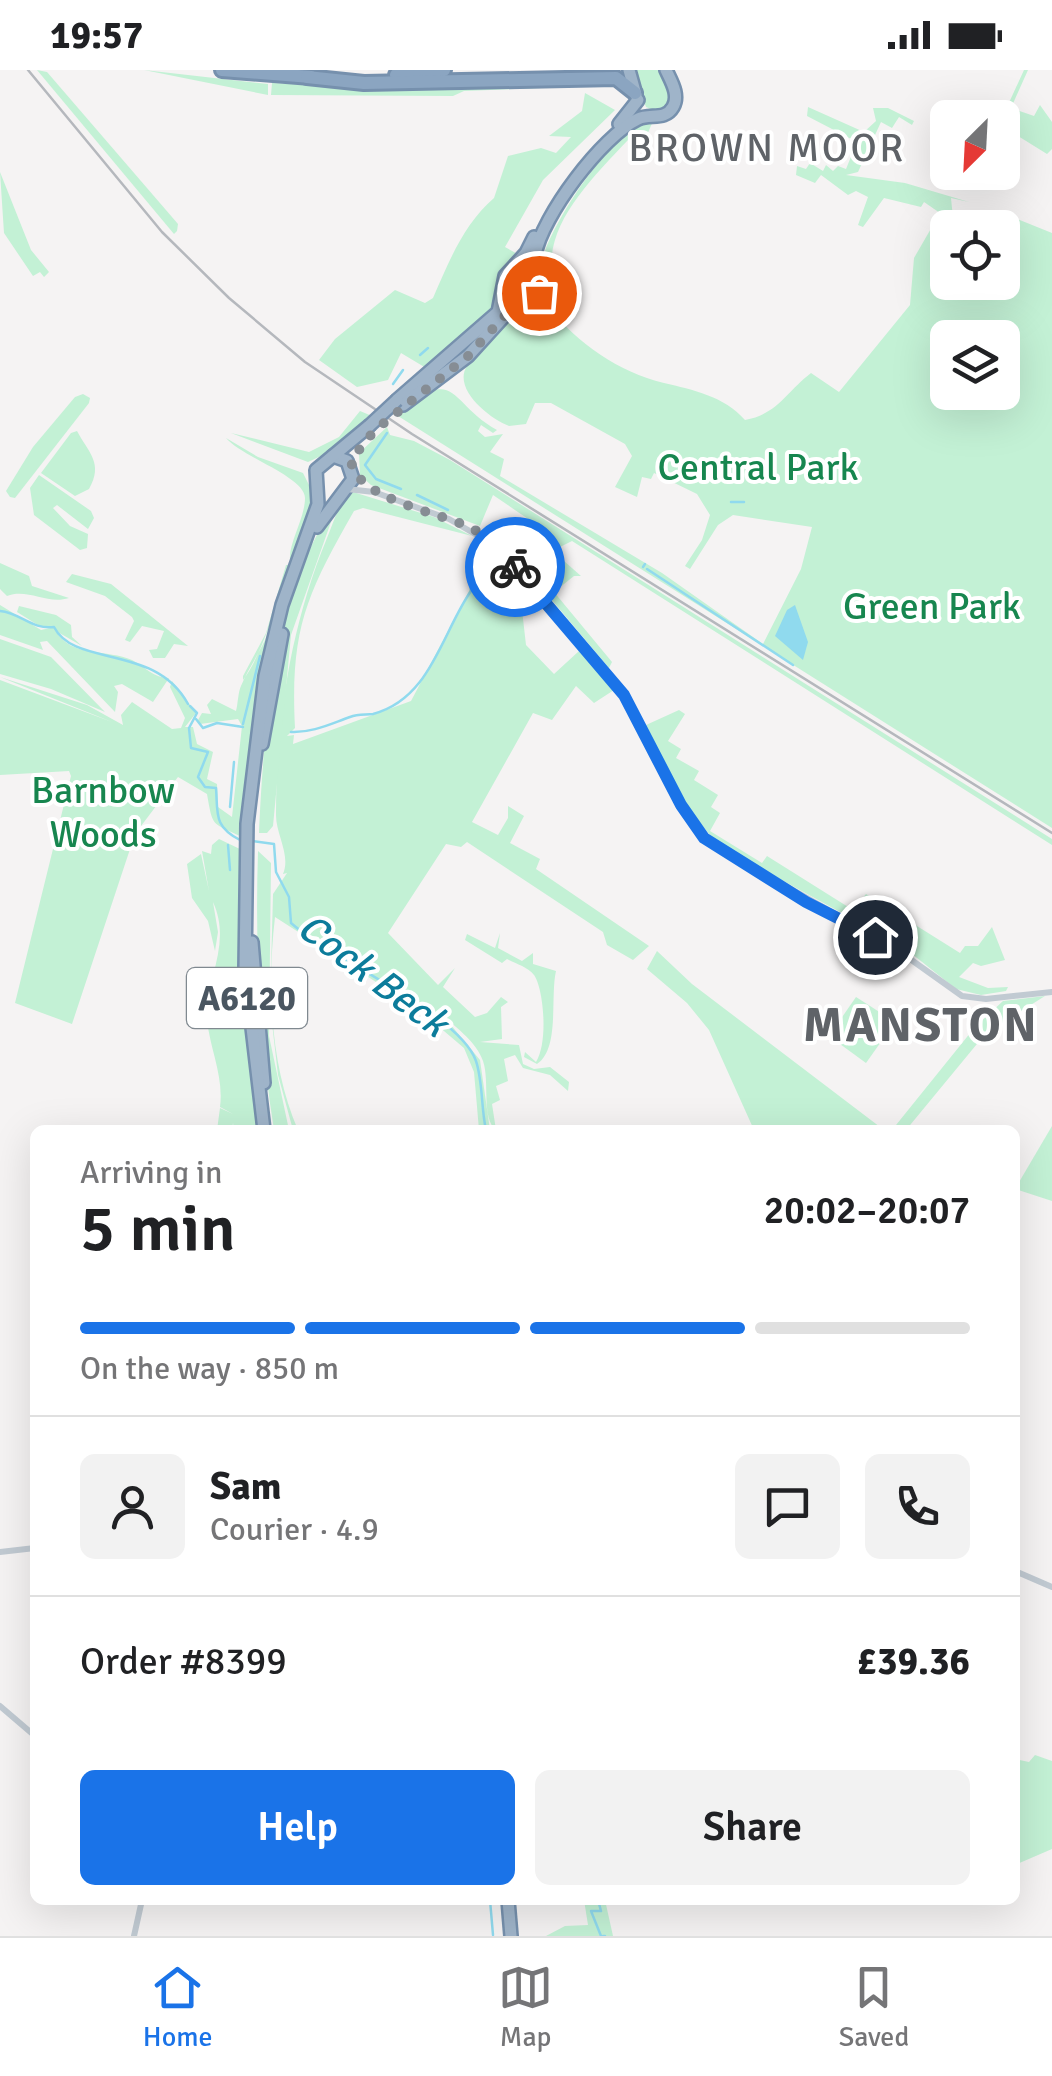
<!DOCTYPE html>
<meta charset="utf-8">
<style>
:root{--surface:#fff;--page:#f2f2f2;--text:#202124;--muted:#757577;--line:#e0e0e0;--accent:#1a73e8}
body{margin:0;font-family:Signika,sans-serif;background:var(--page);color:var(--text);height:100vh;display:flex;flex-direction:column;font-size:38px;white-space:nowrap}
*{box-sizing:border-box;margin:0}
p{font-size:32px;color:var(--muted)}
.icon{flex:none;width:55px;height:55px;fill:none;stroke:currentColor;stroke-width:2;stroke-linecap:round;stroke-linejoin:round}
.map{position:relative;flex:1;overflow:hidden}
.drawer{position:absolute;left:30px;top:1055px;width:990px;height:780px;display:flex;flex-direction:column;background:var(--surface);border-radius:15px;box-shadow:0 10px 40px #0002}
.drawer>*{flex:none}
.needle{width:65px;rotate:204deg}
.tools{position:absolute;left:930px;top:30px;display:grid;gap:20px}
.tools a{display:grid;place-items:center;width:90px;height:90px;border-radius:15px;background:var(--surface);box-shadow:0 10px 40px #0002;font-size:50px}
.pin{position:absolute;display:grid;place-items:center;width:85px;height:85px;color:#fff;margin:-42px;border:5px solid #fff;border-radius:50%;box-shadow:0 2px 10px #0007}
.courier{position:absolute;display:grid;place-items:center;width:100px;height:100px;margin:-50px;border:8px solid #1a73e8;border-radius:50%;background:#fff;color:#222;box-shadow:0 2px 12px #0007}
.head em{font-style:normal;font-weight:600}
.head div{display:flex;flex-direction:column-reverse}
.head{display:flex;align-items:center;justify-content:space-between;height:170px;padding:0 50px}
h1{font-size:65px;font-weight:600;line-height:75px}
.bar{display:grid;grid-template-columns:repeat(4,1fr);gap:15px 10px;align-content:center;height:120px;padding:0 50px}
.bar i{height:12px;border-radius:8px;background:var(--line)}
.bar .active{background:var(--accent)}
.bar p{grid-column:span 4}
.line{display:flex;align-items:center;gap:25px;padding:0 50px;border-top:2px solid var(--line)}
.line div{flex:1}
.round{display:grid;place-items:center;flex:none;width:105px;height:105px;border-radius:15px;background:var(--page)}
.button{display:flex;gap:20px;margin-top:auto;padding:20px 50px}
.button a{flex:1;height:115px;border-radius:15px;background:var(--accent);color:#fff;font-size:40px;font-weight:600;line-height:115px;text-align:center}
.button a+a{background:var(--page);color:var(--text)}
.status{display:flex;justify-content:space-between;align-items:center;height:70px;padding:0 50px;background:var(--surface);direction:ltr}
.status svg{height:28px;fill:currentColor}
.tabs{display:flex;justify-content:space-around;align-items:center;height:140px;border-top:2px solid var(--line);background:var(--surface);font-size:28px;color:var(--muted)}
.tabs a{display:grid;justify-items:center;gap:5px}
.tabs .active{color:var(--accent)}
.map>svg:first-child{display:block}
.green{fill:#c3f1d5;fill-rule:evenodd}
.water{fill:#90daee}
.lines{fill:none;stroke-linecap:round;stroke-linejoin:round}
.stream{stroke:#90daee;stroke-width:2.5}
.trunk-casing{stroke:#7690ad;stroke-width:16}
.motorway-casing{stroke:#7690ad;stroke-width:18}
.tertiary{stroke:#c1cad2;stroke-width:6}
.trunk{stroke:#9fb4c9;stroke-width:11}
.motorway{stroke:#8ba5c1;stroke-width:12}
.rail{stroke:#b5b8bd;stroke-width:2.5}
.trunk-bridge-casing{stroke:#7690ad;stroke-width:16;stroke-linecap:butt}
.trunk-bridge{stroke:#9fb4c9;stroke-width:11}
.done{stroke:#868d94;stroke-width:10;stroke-dasharray:0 18}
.route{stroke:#1a73e8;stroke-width:12}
.labels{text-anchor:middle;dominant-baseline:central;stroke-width:8;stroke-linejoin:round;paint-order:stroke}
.shield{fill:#fff;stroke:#808990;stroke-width:2.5}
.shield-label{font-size:35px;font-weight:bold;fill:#4a5661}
.park-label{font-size:38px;fill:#17864f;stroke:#fff}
.neighbourhood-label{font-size:40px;letter-spacing:2.5px;fill:#5f6368;stroke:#fff}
.water-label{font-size:40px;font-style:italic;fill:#0c7c9b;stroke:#fff}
.district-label{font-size:48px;font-weight:bold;letter-spacing:2.5px;fill:#5f6368;stroke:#fff}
</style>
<div class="status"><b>19:57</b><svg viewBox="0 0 49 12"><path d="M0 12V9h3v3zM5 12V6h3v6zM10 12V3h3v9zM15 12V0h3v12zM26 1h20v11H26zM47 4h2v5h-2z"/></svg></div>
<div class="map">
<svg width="1052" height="1866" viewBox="0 0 1052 1866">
<rect width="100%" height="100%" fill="#f5f3f3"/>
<g class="green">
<path d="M37,0L47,2L178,154L177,161L174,164Z"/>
<path d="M144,0L268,14V25Z"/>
<path d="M632,0H661L671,23L667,37L655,41L646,37Z"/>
<path d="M1024,0H1028L1011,38L1034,46L1040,35L1052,52V79L1047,84L1010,61L1003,73L1002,48Z"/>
<path d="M601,11L621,15L464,21L453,26L271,25L272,13L366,16Z"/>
<path d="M585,23L615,40L543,110L505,177L521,186L505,201L499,245L506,233L510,236L500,247L508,253L524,242L549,238C578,273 618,302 664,313C693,320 724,326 745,350C778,344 786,322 811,303L839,322L910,235L914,188L940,143L924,132L921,137L884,128L863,157L858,155L868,127L856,121L848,125L821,105L815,113L796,105L797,96L806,99L810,93L823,101L826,95L833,101L838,96L846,99L857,72L807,46L808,37L864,62L876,51L873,38H888L914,51L912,55L899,47L892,58L881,52L858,102L846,105L905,113L969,132L951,128L953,148L931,179L947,187L948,212H1002V158L995,157L1007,145L1052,163V758L398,346C456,291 449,334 497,360L493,363L481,355L478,361L485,367L503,364L490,382L504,389L500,406L662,503L763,574L801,499L812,457L733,445L718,455L690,499L685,496L702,470L710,445L697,424L654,403L651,409L642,407L637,427L615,417L632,386L625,374L551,333H535L526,354L509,356C490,349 452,319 467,296C475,284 490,272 500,261L494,255L450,296L448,292L491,255L426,298L401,283L388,310L357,317L319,290L335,269L395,220L425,233L433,228C450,189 464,154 494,128L508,86L541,78L556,83L571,67L549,66L582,41ZM948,268H1002V322H948Z"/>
<path d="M653,51L644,72L629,69C584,116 538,163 555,217C558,227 563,239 573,243L565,244C550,227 550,211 542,191C550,155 615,54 653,51Z"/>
<path d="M0,102L31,180L49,202L44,207L40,202L33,206L4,163Z"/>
<path d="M83,324L90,328L89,333L15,428L10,427L6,421L33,377L75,327Z"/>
<path d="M360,341L372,346L336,379L308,392L231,363L309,382L339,367Z"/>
<path d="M387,357L390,365L414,371L450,390L1052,769V775L572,471L552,481L542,493L548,497L564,491L581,506H574L554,522L612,592L609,598L494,461L517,485L527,466L551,470L553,466L493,425L480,456L371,415L360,405L359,383Z"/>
<path d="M77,361C88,382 104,393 89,419L75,426L41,403L71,363Z"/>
<path d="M226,368L258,387L303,403L315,427L285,517L242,767C211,752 213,758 207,724L178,707L135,764L72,954L15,933L71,706L69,701L0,705V610L112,652L0,607L87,635L123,655L121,645L132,632L172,659L181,658L185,648L170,617L172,611L196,643L185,657H193L197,674L213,682L207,709L217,714L218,737L232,747L242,656L238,649L200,654L198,650L202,643L211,644L207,635L212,629L236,641C238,634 238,622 241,616C250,594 267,574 272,549C265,567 255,595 243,610V606L266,563L286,495H291C285,478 305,450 305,428C305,407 242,387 226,368Z"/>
<path d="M39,405L91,441L94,448L88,459L57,435L53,438L70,456L88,464L87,478L80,480L34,445L30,418Z"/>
<path d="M353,422L434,447L472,466L363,438L354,441C306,525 290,560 295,658L287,666L294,665L293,674L411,631L479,502L513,516L522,540L526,575L554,604L579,581L614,620L594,633L576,616L552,650L533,643L472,752L498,765L508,748V736L524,746L510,773L540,789L536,799L649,876L633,890L607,875L603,862L467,772L461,777L446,774L388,863L438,915L455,898L443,917L475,947L487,943L501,927L508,932L501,937L502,969L480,972L519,975L523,994L534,999L550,997L569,1012L568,1021L550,1005L523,998L515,985L504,989L508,1011L496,1016L500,1030L492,1034L496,1060C481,1048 490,1011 483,991C475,968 450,955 436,937L480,990L490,1060H479L474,1002L464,978L418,939L275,847C267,916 270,995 298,1060H293L278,1005L270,936L273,824L287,803L283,804C291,785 276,765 276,745C276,650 291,555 327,468C334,452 338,432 353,422Z"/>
<path d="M337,435L291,565L273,756L267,763H259C263,669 274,512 337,435Z"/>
<path d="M0,493L29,506L32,516L69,528C47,535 28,518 7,526L0,519Z"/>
<path d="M72,504L111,514L188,576L174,574L165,588H153L149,580L157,579L164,561L142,556L130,572L125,570L134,551L132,547L105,526L66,512Z"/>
<path d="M0,535L41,560L55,557H41L17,542L19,536L56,545L71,555L72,567L82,576L56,561C71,588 108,579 132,590C145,597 154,608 169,608L153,632L122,614L114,616L118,622L115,642L47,571L40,572L43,580L0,565Z"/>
<path d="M0,569L51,587L105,642L51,619L0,604Z"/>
<path d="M679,640L685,644L668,671L681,679L676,688L699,701L694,710L718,725L711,737L720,743L710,761L762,793L767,786L853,840L866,824L960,883L965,876H978L992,857L1005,890L981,896L973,893L959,907L988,918L1008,917L1006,921L981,925L956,919L902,876L718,775L684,733L646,655Z"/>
<path d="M219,769L242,780L261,1060H234L233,1053L232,1060H217L220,1038L233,1044L220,1037C224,1007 210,979 207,950C203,913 233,876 213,832L218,862L215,881L208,851L192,828L187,794L201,784L209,821L202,781L211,784L212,775Z"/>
<path d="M258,781L271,793L269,966L289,1060H274C259,967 255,873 258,781Z"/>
<path d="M500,863L498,878L522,891L533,883V894L556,901C550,927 560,979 537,994L524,987L525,982L536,992C549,971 543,917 534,905C528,897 516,894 507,889L502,893L465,870L467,864L495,878Z"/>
<path d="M657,881L692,914L884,1060H754L709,960L687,933L647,899Z"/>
<path d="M1045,926L986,963L906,1060H892L975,957L1003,931Z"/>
<path d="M856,927L895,952L866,993L829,966Z"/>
<path d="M1052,1056V1131L1015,1119Z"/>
<path d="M1035,1685L1052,1691V1779L1015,1795V1689L1029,1692Z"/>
<path d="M584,1830H605L613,1866H546L565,1856L588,1855Z"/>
</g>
<path class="water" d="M795,535L808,572L803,590L775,566L787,540Z"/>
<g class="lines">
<g class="stream">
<path d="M420,285L428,278"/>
<path d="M393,314L403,300"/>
<path d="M387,363L365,395L376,409L401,419"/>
<path d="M417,425L448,440"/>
<path d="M731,432H744"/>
<path d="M643,497L645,494"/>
<path d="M647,499L793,595"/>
<path d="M0,541C21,543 32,560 54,557C75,598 155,573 188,634"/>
<path d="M190,636L197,643L189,658L191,678L208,682L198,707L205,717L216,718C218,743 213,756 240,770"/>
<path d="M196,649L203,658L217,653L243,657"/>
<path d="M243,654L260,586"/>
<path d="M291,662C312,663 330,654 350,647C358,644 365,645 373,644C431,629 442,562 471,521L469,505L502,493"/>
<path d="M230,737L234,692"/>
<path d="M253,771L274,774L276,802L289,827L291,853C330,888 460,944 476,991C483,1012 481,1038 486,1060"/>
<path d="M228,775L230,800"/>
<path d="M490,1830L493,1865"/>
<path d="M598,1830L601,1841H591L601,1866"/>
<path d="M541,1832L544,1830"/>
<path d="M603,1866H605"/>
</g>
<g class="trunk-casing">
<g id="trunk">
<path d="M629,0L636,25"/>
<path d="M619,54L638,30"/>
<path d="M397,330L498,242L505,206L526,183L534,167"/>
<path d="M403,335L468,286L510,240L536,227L541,215C539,204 533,197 535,185C542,146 602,66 638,49C650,43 665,51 673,37C680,25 671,11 666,0"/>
<path d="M317,457L353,409L347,391L333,386"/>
<path d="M262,674L282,564"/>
<path d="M252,872L264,1013"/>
<path d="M264,1060L245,898L247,754L265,606L282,535L318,434L316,400L369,356"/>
<path d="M508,1830L511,1866"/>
</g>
</g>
<g class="motorway-casing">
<g id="motorway">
<path d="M222,0L311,7"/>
<path d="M396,5L444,0"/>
<path d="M307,7L364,13L616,8L635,23"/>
</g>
</g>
<g class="tertiary">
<path d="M347,419L374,422L449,449L496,476L624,625L687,745L711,774L889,874L962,926L986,929L1052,922"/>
<path d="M0,1482L35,1478"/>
<path d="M1015,1501L1052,1517"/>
<path d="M0,1636L35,1666"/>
<path d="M134,1866L142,1830"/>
</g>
<use href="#trunk" class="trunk"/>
<use href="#motorway" class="motorway"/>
<path class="rail" d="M28,0L162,162L229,228L305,292L412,364L1052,763"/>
<g class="trunk-bridge-casing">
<path id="trunk-bridge" d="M369,356L397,330"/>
</g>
<use href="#trunk-bridge" class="trunk-bridge"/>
</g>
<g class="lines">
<path class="done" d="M515,497C503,483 491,469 475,460C442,442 355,430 351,390L374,361L468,286L510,240L539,223"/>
<path class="route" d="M515,497L624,625L681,735L704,768L806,832L875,867"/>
</g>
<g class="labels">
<rect class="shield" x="187" y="898" width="120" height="60" rx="8"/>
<g class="shield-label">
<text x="247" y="928">A6120</text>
</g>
<g class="park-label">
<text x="758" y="397">Central Park</text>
<text x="932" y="536">Green Park</text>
<text x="103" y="720">Barnbow<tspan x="103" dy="44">Woods</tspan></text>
</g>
<g class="neighbourhood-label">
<text x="767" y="78">BROWN MOOR</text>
</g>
<g class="water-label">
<text transform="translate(373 905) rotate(37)">Cock Beck</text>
</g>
<g class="district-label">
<text x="921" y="955">MANSTON</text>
</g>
</g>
</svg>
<div class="tools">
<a><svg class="needle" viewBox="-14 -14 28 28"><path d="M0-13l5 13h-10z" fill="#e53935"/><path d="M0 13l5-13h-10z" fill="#757577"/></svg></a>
<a><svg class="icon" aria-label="locate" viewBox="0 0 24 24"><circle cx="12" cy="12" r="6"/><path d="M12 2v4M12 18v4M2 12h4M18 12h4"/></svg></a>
<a><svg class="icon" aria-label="layers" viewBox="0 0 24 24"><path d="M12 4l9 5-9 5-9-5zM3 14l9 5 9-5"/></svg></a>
</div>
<div class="pin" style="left:539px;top:223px;background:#ea580c"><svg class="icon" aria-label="bag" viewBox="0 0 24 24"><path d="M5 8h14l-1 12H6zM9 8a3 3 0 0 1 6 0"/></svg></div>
<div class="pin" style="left:875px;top:867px;background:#1f2937"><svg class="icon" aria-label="home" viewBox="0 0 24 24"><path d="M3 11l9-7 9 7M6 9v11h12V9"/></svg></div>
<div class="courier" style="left:515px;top:497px"><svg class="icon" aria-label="bike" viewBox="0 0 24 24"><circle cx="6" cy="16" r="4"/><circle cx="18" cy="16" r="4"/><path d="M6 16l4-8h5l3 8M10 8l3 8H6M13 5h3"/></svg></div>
<section class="drawer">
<div class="head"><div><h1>5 min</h1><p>Arriving in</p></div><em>20:02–20:07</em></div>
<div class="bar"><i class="active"></i><i class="active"></i><i class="active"></i><i></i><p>On the way · 850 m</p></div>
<div class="line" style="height:180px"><a class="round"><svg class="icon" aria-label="person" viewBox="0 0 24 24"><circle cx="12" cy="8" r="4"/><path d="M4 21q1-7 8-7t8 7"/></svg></a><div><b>Sam</b><p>Courier · 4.9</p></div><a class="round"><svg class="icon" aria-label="chat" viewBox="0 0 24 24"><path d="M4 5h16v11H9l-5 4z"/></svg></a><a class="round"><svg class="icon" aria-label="phone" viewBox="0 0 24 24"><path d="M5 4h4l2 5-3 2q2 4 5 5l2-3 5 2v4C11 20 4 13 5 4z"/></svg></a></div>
<div class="line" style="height:130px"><div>Order #8399</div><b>£39.36</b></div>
<div class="button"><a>Help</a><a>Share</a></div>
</section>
</div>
<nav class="tabs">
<a class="active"><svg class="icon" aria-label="home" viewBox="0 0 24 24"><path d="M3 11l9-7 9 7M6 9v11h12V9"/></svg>Home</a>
<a><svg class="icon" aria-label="map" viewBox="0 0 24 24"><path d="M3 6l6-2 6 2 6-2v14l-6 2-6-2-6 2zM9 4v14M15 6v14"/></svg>Map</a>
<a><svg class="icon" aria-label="saved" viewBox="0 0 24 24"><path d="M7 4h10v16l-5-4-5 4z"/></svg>Saved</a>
</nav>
